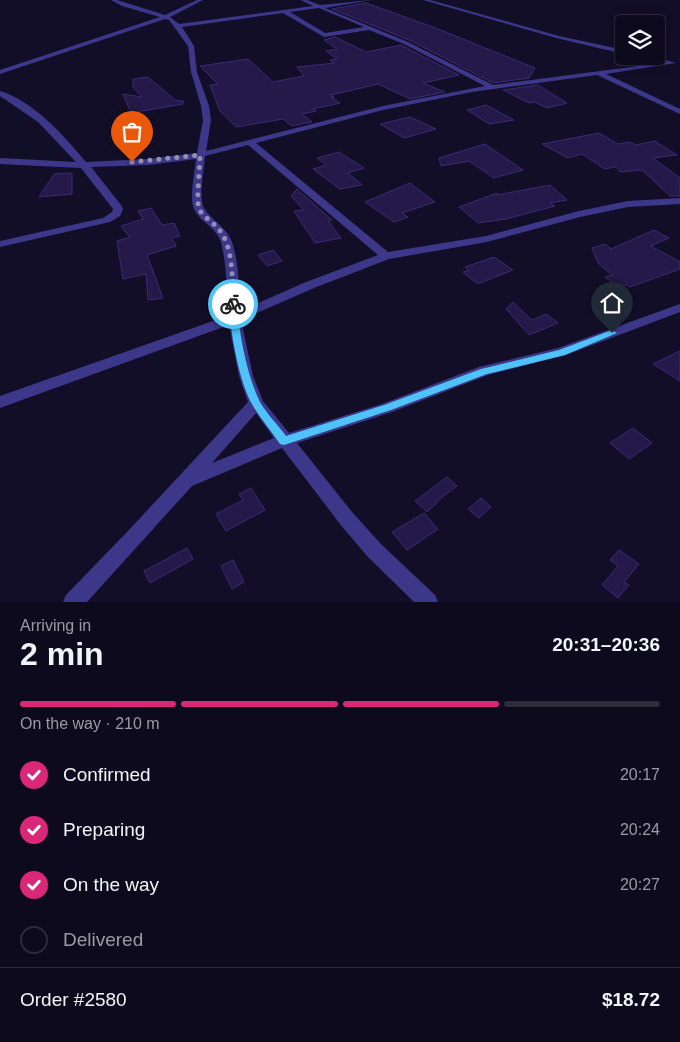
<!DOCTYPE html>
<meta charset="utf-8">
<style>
:root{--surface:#0e0a1d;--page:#1c182a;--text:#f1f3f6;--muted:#9b9aa4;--line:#2e2b3b;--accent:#db2777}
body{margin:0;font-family:Arial,sans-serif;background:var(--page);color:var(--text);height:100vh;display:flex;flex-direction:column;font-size:19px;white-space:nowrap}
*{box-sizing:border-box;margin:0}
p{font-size:16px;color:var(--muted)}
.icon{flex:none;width:28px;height:28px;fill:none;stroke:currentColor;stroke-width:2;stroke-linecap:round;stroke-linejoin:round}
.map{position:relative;height:602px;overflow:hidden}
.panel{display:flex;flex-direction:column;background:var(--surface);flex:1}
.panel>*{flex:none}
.controls{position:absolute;left:615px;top:15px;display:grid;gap:10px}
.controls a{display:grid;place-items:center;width:50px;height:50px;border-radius:5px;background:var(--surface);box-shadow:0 2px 12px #0003,0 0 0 1px var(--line);font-size:25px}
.pin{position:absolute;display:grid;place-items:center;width:42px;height:42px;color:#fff;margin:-51px -21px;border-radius:50% 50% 50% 0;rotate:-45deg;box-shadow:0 0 5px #0007}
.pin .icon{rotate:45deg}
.courier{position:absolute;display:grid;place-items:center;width:50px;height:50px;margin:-25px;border:4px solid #4fc3f7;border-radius:50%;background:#fff;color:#222;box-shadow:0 1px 6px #0007}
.head em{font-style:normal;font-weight:600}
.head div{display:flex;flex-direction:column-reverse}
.head{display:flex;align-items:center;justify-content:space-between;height:85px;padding:0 20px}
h1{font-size:32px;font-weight:600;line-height:38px}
.bar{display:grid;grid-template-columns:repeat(4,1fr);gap:8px 5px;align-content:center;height:60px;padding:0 20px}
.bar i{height:6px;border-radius:4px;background:var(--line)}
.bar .selected{background:var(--accent)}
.bar p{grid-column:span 4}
.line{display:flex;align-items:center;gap:12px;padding:0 20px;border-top:1px solid var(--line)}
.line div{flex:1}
ol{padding:0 20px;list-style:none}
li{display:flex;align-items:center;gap:15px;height:55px}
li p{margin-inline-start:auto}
li .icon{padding:5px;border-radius:50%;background:var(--accent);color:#fff;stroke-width:4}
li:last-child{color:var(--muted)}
li i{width:28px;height:28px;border:2px solid var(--line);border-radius:50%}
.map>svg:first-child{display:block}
.building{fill:#241949;stroke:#3b2a76}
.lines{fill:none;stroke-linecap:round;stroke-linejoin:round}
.street{fill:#3c3789;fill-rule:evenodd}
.route{fill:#4fc3f7}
.done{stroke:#948fb3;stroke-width:5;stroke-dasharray:0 9}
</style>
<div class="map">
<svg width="680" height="602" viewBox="0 0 680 602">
<rect width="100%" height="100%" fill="#130e27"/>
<g class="building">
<path d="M366,3L433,27L535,68L529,78L493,83L409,40L332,9Z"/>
<path d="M335,37L366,52L401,45L459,75L423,83L445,92L410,99L378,84L331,95L334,97H331L340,103L313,109L316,111L302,114L312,122L292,126L283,119L236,127L220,111L210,85L218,84L200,66L248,59L273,82L304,76L297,67L335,63L330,60L337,59L326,51L337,49L324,40Z"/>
<path d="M148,77L175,100L183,101V104L131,113L123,94L142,97L133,87V79Z"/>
<path d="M538,85L567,103L547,108L534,102L529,103L503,90Z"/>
<path d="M486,105L514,120L489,124L467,110Z"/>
<path d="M410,117L436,129L404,138L380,124Z"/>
<path d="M599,133L618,144L630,142L636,145L655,141L677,155L653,158L680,178V196H670L642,170L620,172L616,167L605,169L582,154L568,158L542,144Z"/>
<path d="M485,144L523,170L494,178L469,161L441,166L439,158Z"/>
<path d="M339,152L364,168L348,173L362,185L340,189L313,169L326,165L317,158Z"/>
<path d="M72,173V194L39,197L54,174Z"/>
<path d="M410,183L435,202L402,213L408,217L394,222L365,202Z"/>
<path d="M550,185L567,200L550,203L555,206L506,219L478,223L459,207L497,193V195Z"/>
<path d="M297,189L332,220L328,221L341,238L315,243L294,211L304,210L291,196Z"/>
<path d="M151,208L162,225L174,223L180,236L172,238L176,246L147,255L163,298L148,300L146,274L123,279L117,241L130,237L121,226L143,219L138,211Z"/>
<path d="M654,230L669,238L651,246L680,262V269L630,287L626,285L618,287L605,277L612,275L598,263L592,248L605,244L611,249Z"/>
<path d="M273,250L282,261L267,266L258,255Z"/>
<path d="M494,257L513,270L480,283H476L463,272L469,270L465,267Z"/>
<path d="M513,302L532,320L546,314L558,323L529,335L506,309Z"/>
<path d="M680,351V381L653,364Z"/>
<path d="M633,428L652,443L629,459L610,443Z"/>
<path d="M447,477L457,486L436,502L437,503L427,512L415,501Z"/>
<path d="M251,488L265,510L226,531L216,514L243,500L239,494Z"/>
<path d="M481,498L491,507L479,518L468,509Z"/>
<path d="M424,513L438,529L407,550L392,532Z"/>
<path d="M187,548L193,559L150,583L144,571Z"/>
<path d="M619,550L639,564L624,582L629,585L618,598L602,585L618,566L610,560Z"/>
<path d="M233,560L244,582L232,589L221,566Z"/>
</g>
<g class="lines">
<g class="street">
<path d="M111,0H117L165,15L197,0H203L170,17L179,24L313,6L301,0H307L320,5L372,0L325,8L408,42L493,85L662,63L639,56H652L676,63L606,74L680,109V114L597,75L472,92L383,110L256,143L388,252L486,236L579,211L628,201L680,198V204L628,207L580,217L487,242L389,259L314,288L241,320L253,376L263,401L289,433L382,404L479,367L558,348L680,304V312L566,355L488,375L392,412L297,443L352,512L381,544L435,595L438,602H414L367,556L340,524L282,448L192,486L87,602H63L66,595L127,532L248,402L239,376L229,325L0,408V396L227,316C227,292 227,266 221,242C216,227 200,222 194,209C189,198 195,171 196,159L148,165L91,167L121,205L123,209L120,216L110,222L0,247V241L103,218L112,212L113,209L81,168L0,164V158L76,162L38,122L0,96V91C35,102 63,135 86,162L148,159L197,153L203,120L201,106L191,72L188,46L169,20L165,19L0,74V70L160,17L122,6ZM319,8L364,27L325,33L290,12ZM283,13L324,37L369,30L404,44L485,86L383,106L206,151L211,120L209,106L197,72L194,46L182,27ZM248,145L378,255L306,282L240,311C239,288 239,263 232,242C226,226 208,218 203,206C199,195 204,169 205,156ZM256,413L274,438L212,463Z"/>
<path d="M423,0H430L559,36L624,50V54L556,38Z"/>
</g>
</g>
<path class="route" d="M233,301L237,304C239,333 247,376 260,402C267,414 278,425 286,436L384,405L481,369L559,350L612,330L617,333L565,355L487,374L391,410L284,445L280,444C271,431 261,419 253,406C239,383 230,331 229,304Z"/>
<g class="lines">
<path class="done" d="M132,162L200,155C200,166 196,201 199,209C204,218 215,223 221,232C234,252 232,281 233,304"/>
</g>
</svg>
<div class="controls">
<a><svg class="icon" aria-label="layers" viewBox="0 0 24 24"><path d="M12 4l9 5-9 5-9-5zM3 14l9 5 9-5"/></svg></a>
</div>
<div class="pin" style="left:132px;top:162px;background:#ea580c"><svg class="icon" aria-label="bag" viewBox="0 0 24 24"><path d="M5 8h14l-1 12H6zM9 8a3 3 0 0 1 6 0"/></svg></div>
<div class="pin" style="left:612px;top:333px;background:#1f2937"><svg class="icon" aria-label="home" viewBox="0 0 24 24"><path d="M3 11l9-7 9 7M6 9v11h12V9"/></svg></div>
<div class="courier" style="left:233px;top:304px"><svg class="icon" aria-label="bike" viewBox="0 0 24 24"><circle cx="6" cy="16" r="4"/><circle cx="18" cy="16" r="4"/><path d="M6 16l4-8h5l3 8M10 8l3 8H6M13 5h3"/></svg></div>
</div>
<section class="panel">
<div class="head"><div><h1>2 min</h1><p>Arriving in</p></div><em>20:31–20:36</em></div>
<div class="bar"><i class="selected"></i><i class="selected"></i><i class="selected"></i><i></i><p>On the way · 210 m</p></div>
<ol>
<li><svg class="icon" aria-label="check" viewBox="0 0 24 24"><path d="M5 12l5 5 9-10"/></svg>Confirmed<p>20:17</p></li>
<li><svg class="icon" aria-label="check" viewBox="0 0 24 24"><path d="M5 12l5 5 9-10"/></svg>Preparing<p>20:24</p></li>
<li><svg class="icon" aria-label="check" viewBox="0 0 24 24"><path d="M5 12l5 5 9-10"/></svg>On the way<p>20:27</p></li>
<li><i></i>Delivered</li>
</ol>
<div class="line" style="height:65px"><div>Order #2580</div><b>$18.72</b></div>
</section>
